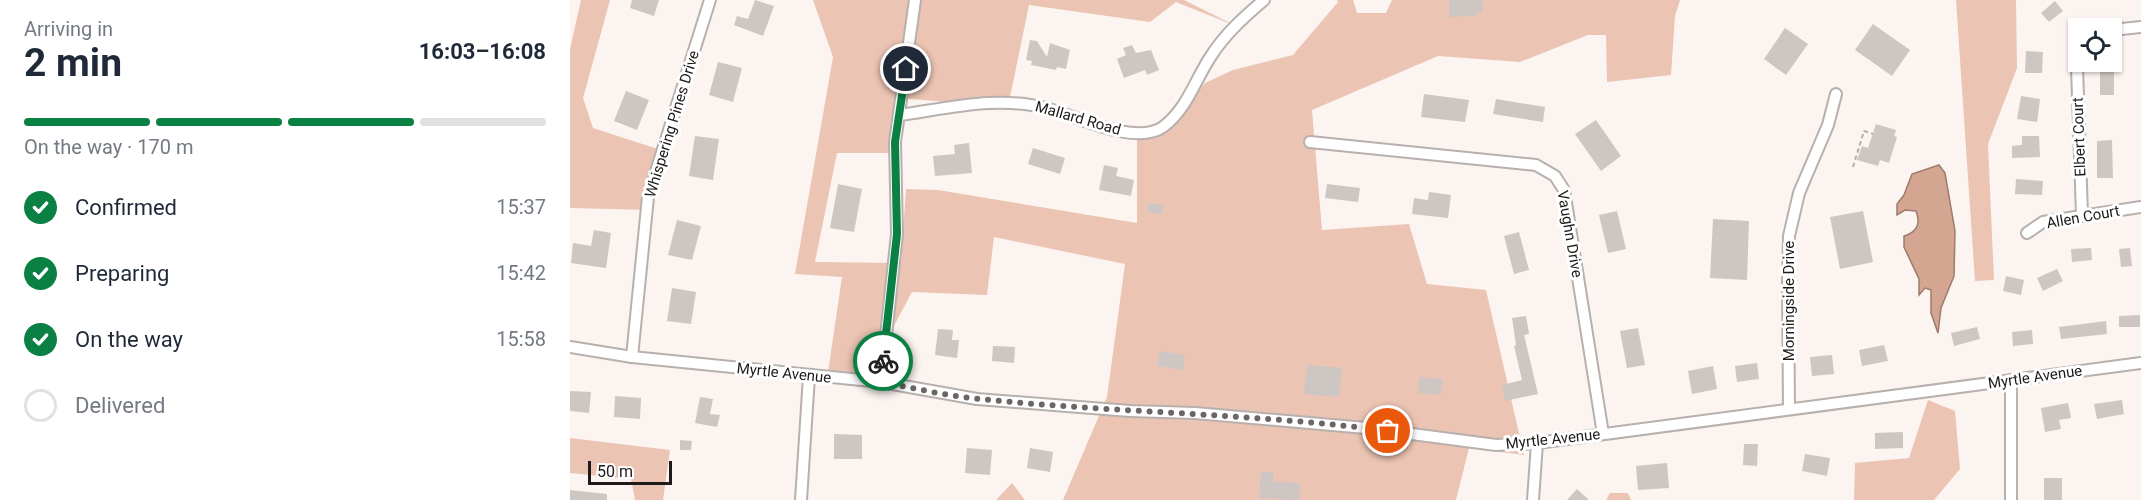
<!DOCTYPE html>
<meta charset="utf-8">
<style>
:root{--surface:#fff;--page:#f6f6f7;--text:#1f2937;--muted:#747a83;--line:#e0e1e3;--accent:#0b8043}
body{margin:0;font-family:Roboto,sans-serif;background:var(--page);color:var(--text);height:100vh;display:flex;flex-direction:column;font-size:22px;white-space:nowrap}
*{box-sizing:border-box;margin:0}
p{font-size:20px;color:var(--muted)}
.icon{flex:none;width:33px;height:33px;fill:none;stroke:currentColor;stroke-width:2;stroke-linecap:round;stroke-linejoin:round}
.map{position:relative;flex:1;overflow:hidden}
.details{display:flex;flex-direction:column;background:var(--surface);width:570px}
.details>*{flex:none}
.tools{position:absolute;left:1498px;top:18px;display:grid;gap:12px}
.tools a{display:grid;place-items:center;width:54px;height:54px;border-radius:0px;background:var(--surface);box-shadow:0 2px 4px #0004;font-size:30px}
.scale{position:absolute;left:18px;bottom:15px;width:84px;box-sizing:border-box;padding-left:6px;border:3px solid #1d1a19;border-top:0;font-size:16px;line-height:21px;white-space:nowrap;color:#1d1a19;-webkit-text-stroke:4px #fff;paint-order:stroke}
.pin{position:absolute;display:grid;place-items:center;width:51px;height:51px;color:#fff;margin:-26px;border:3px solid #fff;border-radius:50%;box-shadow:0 2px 6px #0007}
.courier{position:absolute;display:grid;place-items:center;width:60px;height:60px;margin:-30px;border:4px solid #0b8043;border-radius:50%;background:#fff;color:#222;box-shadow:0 2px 8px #0007}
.overview em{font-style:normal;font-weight:700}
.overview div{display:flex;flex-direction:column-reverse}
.overview{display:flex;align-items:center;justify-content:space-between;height:102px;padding:0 24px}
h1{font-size:39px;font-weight:700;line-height:45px}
.bar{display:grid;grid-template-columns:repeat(4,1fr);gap:9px 6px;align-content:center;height:72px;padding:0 24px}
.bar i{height:8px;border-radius:4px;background:var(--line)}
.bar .active{background:var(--accent)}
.bar p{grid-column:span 4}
ol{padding:0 24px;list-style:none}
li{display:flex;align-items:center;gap:18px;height:66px}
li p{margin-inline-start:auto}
li .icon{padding:6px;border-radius:50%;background:var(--accent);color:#fff;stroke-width:4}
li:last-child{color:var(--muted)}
li i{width:33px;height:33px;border:3px solid var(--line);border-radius:50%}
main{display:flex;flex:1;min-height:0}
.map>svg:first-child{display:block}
.green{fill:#ecc4b3}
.water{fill:#d4a591;stroke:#9d7b6d;stroke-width:1.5}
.building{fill:#cec6c3}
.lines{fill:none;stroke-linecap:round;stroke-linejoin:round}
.street-casing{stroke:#b7b0ad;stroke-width:14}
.path{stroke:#b4aeab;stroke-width:2;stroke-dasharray:4.5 3;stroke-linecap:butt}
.street{stroke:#fff;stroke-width:10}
.done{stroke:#6b6665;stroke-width:6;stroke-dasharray:0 10.8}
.route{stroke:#0b8043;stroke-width:8}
.labels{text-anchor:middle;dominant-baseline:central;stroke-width:6;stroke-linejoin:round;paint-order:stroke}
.street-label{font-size:15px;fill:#1d1a19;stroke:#fff}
</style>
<main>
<section class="details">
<div class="overview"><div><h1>2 min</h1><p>Arriving in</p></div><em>16:03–16:08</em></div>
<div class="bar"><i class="active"></i><i class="active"></i><i class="active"></i><i></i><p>On the way · 170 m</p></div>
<ol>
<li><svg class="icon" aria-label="check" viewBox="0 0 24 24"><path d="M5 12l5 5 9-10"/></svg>Confirmed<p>15:37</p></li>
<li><svg class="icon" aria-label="check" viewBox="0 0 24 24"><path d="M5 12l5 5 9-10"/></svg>Preparing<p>15:42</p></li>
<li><svg class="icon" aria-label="check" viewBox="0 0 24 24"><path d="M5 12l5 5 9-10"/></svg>On the way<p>15:58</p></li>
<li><i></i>Delivered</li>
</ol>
</section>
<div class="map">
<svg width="1571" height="500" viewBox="0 0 1571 500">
<rect width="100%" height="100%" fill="#fcf4f1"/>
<g class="green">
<path d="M11,0H40L13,98L23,128L94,151L81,210L0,208V49Z"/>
<path d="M243,0H614L666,26L606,2L580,22L459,5L438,107L329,98L322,153H267L245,262L331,263L336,189L368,190L567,223V139L598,128L635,83L663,70L723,55L768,2L767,0H783L787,13H816L822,0H1110L1105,16L1101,75L1037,82L1036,35H1018L950,62L868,56L742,110L752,230L839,224L857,284L916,290L954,455L899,448L886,500H493L537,397L555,264L424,237L417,295L342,292L294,382L257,379L272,277L225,274L263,57Z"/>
<path d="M1386,0H1446L1447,68L1418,144L1424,280L1405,281Z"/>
<path d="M1358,400L1385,411L1390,469L1364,500H1284L1285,463L1339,458Z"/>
<path d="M0,438L100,450L93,500H65L61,479L0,473Z"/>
<path d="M442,483L455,500H426Z"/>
<path d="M1040,493H1058L1061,500H1036Z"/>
</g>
<path class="water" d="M1369,165L1375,173L1385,231L1384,276L1371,308L1368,333L1361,313V290L1355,288L1349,295V279L1334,247V236C1347,232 1351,224 1346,211L1335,210L1327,215V204L1334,195L1342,174Z"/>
<g class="building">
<path d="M62,0H89L84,16L60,8Z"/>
<path d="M185,0L204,6L193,36L164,25L167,16L178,19Z"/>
<path d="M879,0H912L913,13H906V16L879,17Z"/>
<path d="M1485,1L1493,11L1479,22L1471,13Z"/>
<path d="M1303,24L1340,50L1322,76L1285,50Z"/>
<path d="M1215,28L1238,44L1216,75L1194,59Z"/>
<path d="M460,40L467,41L477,57L480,43L500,50L496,69L487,67L486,70L461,65L462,61L456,60Z"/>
<path d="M562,45L566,53L581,50L589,70L577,75L575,70L554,78L547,59L556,55L553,48Z"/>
<path d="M1456,51L1473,52L1472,73H1455Z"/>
<path d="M148,62L172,68L163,102L139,95Z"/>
<rect x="1530" y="62" width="14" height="33"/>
<path d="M56,91L79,100L67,130L44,121Z"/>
<path d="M854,94L899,100L895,122L851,117Z"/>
<path d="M1451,96L1470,99L1467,122L1447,119Z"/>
<path d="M926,99L975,107L973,122L923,114Z"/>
<path d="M1026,120L1051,156L1031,171L1005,134Z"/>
<path d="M1306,124L1326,130L1324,136L1327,137L1319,163L1310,160L1308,166L1287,160L1292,146L1298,148Z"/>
<path d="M125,136L149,139L143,180L119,176Z"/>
<path d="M1452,136H1469L1470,157L1442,158V146L1452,145Z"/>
<path d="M1542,140L1543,178H1527V141Z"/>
<path d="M399,143L402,173L365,176L363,156L385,154L384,145Z"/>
<path d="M463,148L495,158L490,174L458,164Z"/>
<path d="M534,165L548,168L546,176L564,180L561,196L529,190Z"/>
<path d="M1446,179L1473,181L1472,195L1445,194Z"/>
<path d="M268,184L292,189L284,232L260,228Z"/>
<path d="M757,184L790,188L788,202L755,198Z"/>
<path d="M859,192L881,195L878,218L842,214L844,198L858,200Z"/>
<path d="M579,203L593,205L592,214L577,212Z"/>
<path d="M1047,211L1056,249L1038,253L1029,215Z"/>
<path d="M1293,211L1303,262L1270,269L1260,217Z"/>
<path d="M1143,219L1179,221L1177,280L1140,278Z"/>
<path d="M107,220L131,226L122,260L98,255Z"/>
<path d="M24,230L41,233L36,268L1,263L3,243L21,246Z"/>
<path d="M949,232L959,270L944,274L934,236Z"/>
<path d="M1521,248L1522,260L1502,262L1501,249Z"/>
<path d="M1560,248L1562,266L1551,267L1549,249Z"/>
<path d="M1487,269L1493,281L1473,291L1467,278Z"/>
<path d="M1436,276L1454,280L1451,295L1433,291Z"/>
<path d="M102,288L126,292L121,324L97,321Z"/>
<path d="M1570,315V327H1549V316Z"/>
<path d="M956,316L959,334L954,335L968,394L935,401L932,385L952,380L944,346L946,345L942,318Z"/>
<path d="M1536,321L1537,334L1491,339L1489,327Z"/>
<path d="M1407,327L1410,339L1384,346L1381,333Z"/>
<path d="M1068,328L1075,365L1057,368L1050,331Z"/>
<path d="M368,329L383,330L382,340H389L387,358L365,355Z"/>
<path d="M1462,330L1463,344L1443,346L1442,332Z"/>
<path d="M1314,345L1318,361L1292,366L1289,350Z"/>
<path d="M423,346L445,347L444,363L422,361Z"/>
<path d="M590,351L615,355L613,370L587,366Z"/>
<path d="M1262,355L1264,374L1242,376L1240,357Z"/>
<path d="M1187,363L1189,379L1167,382L1165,366Z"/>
<path d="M737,365L772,368L769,397L734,394Z"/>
<path d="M1143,366L1147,389L1122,394L1118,371Z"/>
<path d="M849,377L873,379L871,395L848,393Z"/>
<path d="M0,391L21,392L19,413L0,411Z"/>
<path d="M45,396L71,398L70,419L44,417Z"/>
<path d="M130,397L143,399L140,414L150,415L147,427L125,423Z"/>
<path d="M1552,400L1554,414L1527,419L1524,404Z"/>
<path d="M1498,403L1501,418L1489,420L1491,429L1475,432L1471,408Z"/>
<path d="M1333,432V448L1305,449V433Z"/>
<path d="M264,434L292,435V459H264Z"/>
<path d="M110,440L122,441L121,450H110Z"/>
<path d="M1174,444H1188L1187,466L1173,465Z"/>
<path d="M397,448L422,450L420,475L395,473Z"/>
<path d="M460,448L483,452L480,472L457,468Z"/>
<path d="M1235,454L1260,458L1257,476L1232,471Z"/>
<path d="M1097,463L1099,488L1068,490L1066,466Z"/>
<path d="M691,472H703V481L730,483L729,500L689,498Z"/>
<rect x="1474" y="478" width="18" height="22"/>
<path d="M1007,489L1019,500H997Z"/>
<path d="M0,490L37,494V500H0Z"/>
</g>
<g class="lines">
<g class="street-casing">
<g id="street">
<path d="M1542,30L1571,27"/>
<path d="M1509,58L1507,67L1512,215"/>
<path d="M330,115C380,108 430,95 479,109C508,117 566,146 593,127C617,109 625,80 641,56C655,34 674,17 694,0"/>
<path d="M740,142L966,165L985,176L994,190L1033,434"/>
<path d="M1457,233L1473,222L1571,207"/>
<path d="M0,347L62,357L311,382L407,399L560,411L625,413L796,428L926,445L967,443L1571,363"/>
<path d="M62,357L78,197L140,0"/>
<path d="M311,382L327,234L325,142L345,0"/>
<path d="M1219,409L1218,282L1219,236L1229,193L1258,125L1266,94"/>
<path d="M231,500L239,376"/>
<path d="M963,500L967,443"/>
<path d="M1441,500V380"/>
</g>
</g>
<path class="path" d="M1283,167L1294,131L1303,134"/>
<use href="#street" class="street"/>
</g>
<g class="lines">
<path class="done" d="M313,361L311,382C344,388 377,396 410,399C546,413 683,413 818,431"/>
<path class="route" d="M313,361L327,234L325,142L336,69"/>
</g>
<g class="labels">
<g class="street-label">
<text transform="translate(508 118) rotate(16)">Mallard Road</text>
<text transform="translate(102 124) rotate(-73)">Whispering Pines Drive</text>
<text transform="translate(1509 137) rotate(-92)">Elbert Court</text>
<text transform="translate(1513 217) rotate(-10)">Allen Court</text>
<text transform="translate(1000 234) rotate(80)">Vaughn Drive</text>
<text transform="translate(1219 301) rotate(-90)">Morningside Drive</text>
<text transform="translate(214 373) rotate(6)">Myrtle Avenue</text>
<text transform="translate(1465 377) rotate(-8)">Myrtle Avenue</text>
<text transform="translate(983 439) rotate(-6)">Myrtle Avenue</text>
</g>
</g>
</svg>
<div class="tools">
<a><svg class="icon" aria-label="locate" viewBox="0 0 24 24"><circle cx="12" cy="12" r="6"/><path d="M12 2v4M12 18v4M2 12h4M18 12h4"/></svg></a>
</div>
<div class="scale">50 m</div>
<div class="pin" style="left:818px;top:431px;background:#ea580c"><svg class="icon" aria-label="bag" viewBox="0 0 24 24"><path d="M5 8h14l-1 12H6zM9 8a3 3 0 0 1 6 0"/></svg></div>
<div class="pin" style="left:336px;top:69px;background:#1f2937"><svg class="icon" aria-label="home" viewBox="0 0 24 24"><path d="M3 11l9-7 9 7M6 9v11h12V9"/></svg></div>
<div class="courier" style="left:313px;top:361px"><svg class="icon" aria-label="bike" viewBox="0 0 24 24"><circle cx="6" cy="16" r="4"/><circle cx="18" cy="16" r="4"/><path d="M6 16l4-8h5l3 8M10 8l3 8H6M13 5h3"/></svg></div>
</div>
</main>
